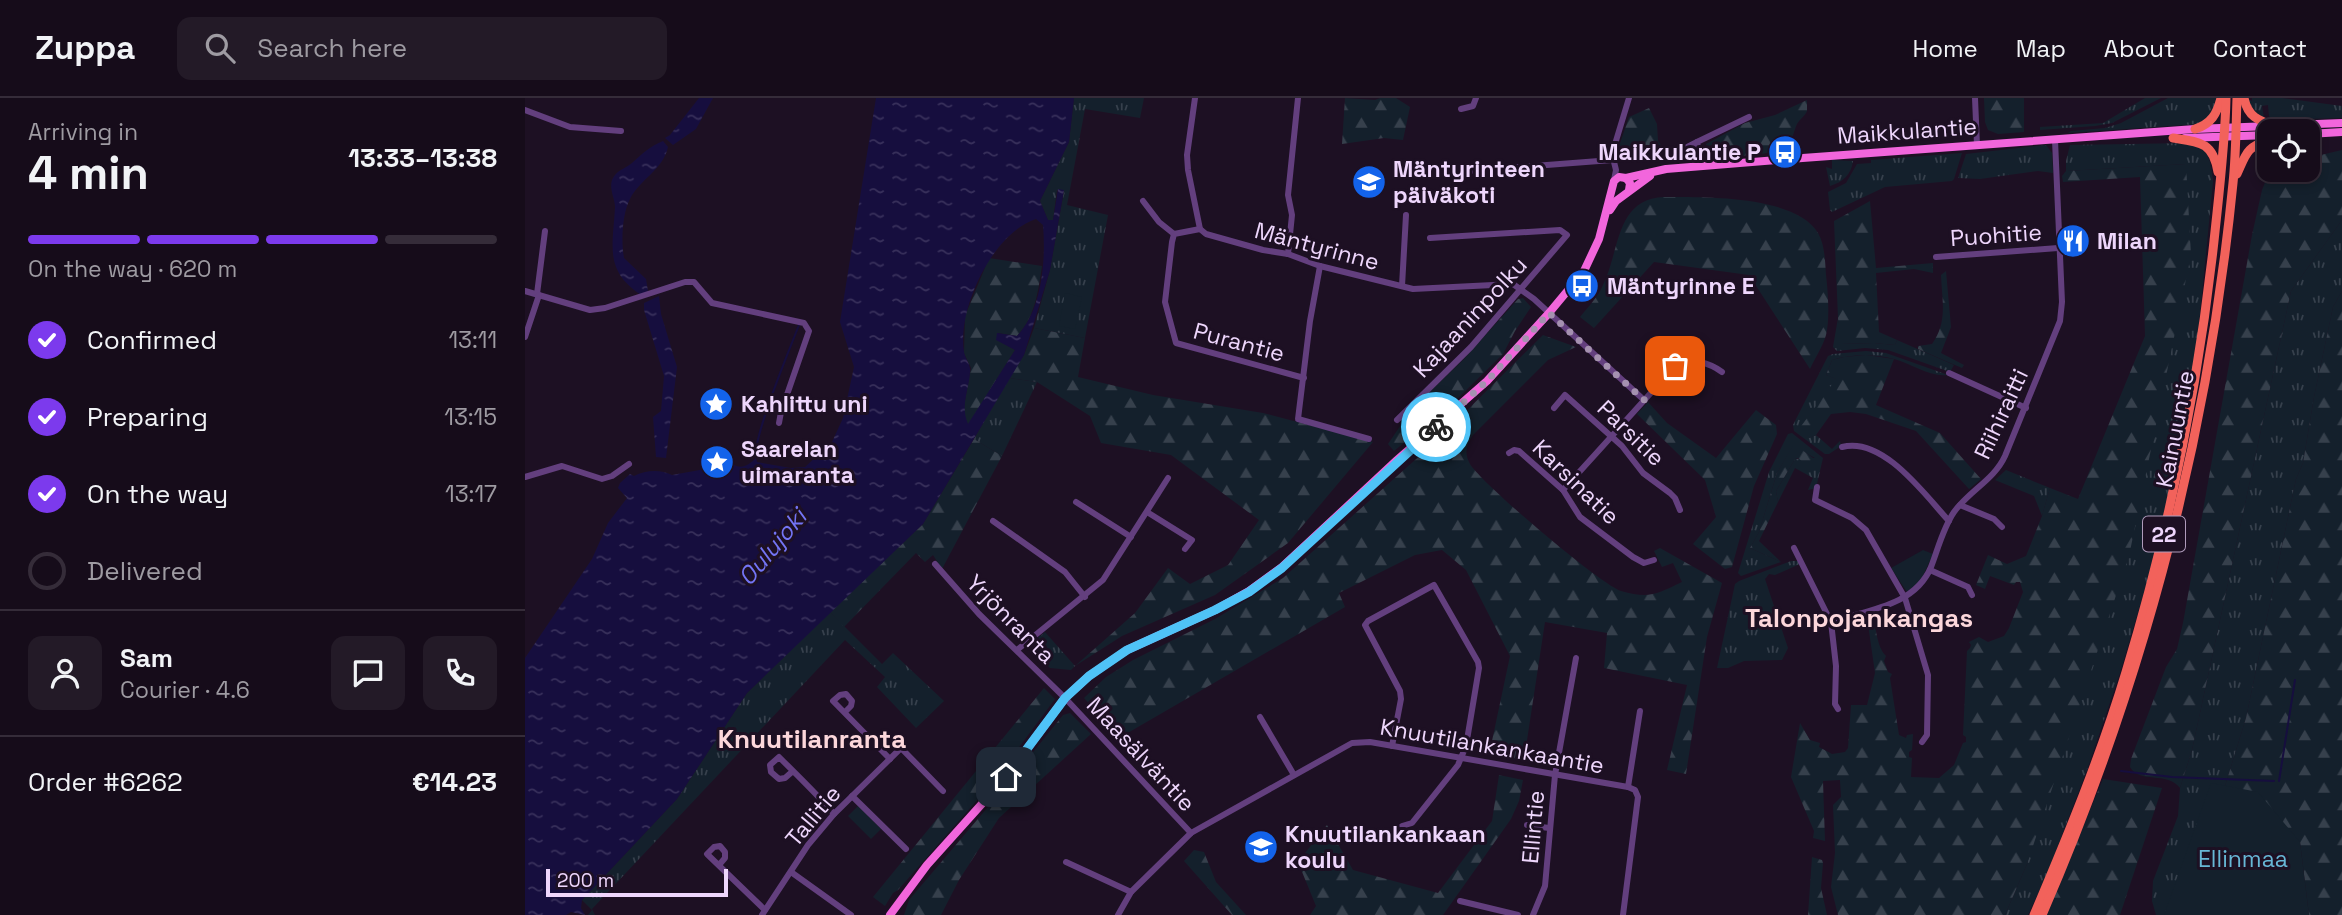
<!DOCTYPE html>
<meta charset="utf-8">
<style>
:root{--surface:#160c1a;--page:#231a27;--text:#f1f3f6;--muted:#9e9ba2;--line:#352c39;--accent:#7c3aed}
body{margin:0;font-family:"Space Grotesk",sans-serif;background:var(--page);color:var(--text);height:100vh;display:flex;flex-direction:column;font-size:26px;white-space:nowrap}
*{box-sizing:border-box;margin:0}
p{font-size:23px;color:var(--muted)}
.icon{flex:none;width:38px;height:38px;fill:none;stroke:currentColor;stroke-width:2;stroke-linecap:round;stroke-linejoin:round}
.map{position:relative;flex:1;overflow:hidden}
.side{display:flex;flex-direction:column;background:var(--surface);width:525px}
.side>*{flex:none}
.buttons{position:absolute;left:1732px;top:21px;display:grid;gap:14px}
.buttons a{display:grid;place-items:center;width:63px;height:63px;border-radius:14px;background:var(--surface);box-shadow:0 4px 10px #0003,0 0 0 2px var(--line);font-size:35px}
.scale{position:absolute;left:21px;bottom:18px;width:182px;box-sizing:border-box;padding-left:7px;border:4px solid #eed6fc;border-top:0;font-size:19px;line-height:24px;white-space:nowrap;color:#eed6fc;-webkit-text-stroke:5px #1d1023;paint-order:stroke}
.pin{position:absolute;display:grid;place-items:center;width:60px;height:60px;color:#fff;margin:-30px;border-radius:14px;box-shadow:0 4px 10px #0006}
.courier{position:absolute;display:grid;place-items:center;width:70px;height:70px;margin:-35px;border:5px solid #4fc3f7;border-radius:50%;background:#fff;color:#222;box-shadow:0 2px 9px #0007}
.summary em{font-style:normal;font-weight:800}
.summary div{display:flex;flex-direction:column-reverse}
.summary{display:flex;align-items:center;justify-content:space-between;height:119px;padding:0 28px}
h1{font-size:46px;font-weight:800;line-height:52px}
.bar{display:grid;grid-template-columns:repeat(4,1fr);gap:10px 7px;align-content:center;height:84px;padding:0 28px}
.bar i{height:9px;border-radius:5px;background:var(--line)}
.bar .selected{background:var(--accent)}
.bar p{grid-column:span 4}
.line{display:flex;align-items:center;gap:18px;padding:0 28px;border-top:2px solid var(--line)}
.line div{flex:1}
.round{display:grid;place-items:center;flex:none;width:74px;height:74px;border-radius:14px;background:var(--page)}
ol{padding:0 28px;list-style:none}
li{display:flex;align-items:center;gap:21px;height:77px}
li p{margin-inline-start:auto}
li .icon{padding:7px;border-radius:50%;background:var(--accent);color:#fff;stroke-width:4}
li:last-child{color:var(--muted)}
li i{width:38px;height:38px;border:4px solid var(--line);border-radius:50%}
header{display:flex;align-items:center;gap:42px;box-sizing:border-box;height:98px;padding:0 35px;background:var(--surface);border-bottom:2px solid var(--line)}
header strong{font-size:33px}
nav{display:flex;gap:38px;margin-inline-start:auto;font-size:24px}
.search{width:490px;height:63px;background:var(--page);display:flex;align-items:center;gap:18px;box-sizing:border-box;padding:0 24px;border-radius:14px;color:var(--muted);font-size:26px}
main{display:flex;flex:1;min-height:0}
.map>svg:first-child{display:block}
.grass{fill:url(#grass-tufts)}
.forest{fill:url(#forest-firs)}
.green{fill:#14202c}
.water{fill:url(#water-ripples);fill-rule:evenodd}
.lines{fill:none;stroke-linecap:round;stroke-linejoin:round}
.stream{stroke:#160e3e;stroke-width:2}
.minor{stroke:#633f7e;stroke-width:6}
.major{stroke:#f266dc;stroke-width:8}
.highway{stroke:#f2625b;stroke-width:9}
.done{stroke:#a591b0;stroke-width:7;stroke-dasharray:0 12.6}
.route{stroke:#4fc3f7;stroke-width:9}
.labels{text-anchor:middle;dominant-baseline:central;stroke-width:6;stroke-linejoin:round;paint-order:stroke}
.shield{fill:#1d1023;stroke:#af9bbb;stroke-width:2}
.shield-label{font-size:21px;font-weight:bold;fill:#eed6fc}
.street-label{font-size:23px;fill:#eed6fc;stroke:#1d1023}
.poi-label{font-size:23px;font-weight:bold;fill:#eed6fc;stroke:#1d1023;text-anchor:start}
.park-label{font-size:23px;fill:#67b7d6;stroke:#1d1023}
.water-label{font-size:24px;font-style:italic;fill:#7374f4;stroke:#1d1023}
.quarter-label{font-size:26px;font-weight:bold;fill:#fcd7db;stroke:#1d1023}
</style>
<header>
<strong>Zuppa</strong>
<div class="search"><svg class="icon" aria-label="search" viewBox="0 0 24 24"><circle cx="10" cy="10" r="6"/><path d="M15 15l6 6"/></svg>Search here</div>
<nav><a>Home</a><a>Map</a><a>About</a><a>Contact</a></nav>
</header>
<main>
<section class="side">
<div class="summary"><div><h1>4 min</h1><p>Arriving in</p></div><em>13:33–13:38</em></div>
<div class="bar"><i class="selected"></i><i class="selected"></i><i class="selected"></i><i></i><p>On the way · 620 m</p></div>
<ol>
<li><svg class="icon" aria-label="check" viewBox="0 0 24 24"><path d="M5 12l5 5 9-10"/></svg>Confirmed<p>13:11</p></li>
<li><svg class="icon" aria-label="check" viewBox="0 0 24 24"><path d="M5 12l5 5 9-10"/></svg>Preparing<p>13:15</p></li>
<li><svg class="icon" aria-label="check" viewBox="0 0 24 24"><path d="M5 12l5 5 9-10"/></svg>On the way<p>13:17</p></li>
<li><i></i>Delivered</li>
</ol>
<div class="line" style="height:126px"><a class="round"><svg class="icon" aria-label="person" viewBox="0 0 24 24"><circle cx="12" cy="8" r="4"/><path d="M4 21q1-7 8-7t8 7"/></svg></a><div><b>Sam</b><p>Courier · 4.6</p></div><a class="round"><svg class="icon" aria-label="chat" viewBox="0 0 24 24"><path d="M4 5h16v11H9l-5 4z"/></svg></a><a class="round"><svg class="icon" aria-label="phone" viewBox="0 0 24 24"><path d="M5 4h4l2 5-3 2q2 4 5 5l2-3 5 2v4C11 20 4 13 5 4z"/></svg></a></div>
<div class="line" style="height:91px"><div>Order #6262</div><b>€14.23</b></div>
</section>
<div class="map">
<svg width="1817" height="817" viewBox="0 0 1817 817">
<defs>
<pattern id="grass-tufts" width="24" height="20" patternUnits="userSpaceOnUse" patternTransform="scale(1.75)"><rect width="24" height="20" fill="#14202c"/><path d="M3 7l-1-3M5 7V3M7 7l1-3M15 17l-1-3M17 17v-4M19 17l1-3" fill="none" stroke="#36404c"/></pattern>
<pattern id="forest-firs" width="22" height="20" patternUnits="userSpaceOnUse" patternTransform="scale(1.75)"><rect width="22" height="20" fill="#14202c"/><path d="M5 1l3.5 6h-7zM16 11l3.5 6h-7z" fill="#36404c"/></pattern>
<pattern id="water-ripples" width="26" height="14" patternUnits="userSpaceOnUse" patternTransform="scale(1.75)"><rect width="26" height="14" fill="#160e3e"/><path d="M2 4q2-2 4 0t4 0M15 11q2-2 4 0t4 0" fill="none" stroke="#38305b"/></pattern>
</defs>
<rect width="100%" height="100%" fill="#1d1023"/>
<g class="grass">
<path d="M549,0H619L615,20L560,11L542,107L583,117L560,240L509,230L525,172L539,93L532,92L528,122H523L515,103L544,44Z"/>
<path d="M1620,0H1636L1587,25L1570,28L1515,32V29L1578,25Z"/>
<path d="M1643,0H1693L1684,20L1674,26L1543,35L1546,33L1580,30L1596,25Z"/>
<path d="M1727,0H1757L1817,8V20L1747,22L1744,18L1743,7L1737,8L1739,20L1729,15L1723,1L1727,3Z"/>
<path d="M1664,45C1685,48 1686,66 1688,84L1672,246L1645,392L1622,484L1595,575L1562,672L1522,776L1503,817H1480L1502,766L1661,66L1541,73V63L1545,47Z"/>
<path d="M1521,47L1527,55L1528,75L1513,73L1455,81L1433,80L1441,56Z"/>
<path d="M1437,55L1429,81L1427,83L1360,89L1307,114L1305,112L1303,94L1321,85L1332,66L1346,65V62Z"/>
<path d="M1307,62L1328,63C1326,77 1318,84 1305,88L1301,69L1307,71Z"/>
<path d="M1817,122V193L1808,209L1789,299L1778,365L1771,381L1721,620L1700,688L1646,817H1631L1627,803L1628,783L1653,718L1655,690L1667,652L1766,193Z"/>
<path d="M1313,220L1317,246L1349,245L1370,247L1372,242L1429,267L1425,274L1363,252L1340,250L1312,253L1308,249Z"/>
<path d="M1341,253L1361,255L1423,277C1403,279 1388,266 1369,261C1349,256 1327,256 1307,262L1301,277L1312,281L1284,340L1291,337L1307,351L1315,343L1316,348L1304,356H1300L1269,333L1268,327L1303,258L1308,256Z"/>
<path d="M484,280L512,284L477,358L449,341Z"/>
<path d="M1267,335L1298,360L1291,390L1283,392L1288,380L1270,370L1253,404L1251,393L1270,361L1290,360L1268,348L1252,375L1234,434L1225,450L1256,464L1216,478L1213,475L1244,374L1263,336Z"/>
<path d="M1481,372L1525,390L1517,418L1509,398L1470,382Z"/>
<path d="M1266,463H1274L1275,466L1250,477L1244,476L1240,481L1263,550L1257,562L1219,563L1203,570H1192L1210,486L1214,483Z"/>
<path d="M305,514L357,566L368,555L419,603L391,630L352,589L360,579L320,542L67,811L70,817H63L67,812L57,802L152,701L222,595Z"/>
<path d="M520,534L550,568L546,572L525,570L502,549Z"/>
</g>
<g class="forest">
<path d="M820,0L850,2L855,0H871L885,9L878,42L859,40L817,46Z"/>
<path d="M1459,0H1499V34L1473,36L1463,32L1460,24Z"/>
<path d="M1282,2C1282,4 1282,10 1282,13C1280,18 1275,21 1272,26C1268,35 1268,43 1259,49C1245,58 1192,63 1181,50V46L1220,25L1250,17Z"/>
<path d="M1124,10L1132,26L1133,43L1140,53C1120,65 1113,61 1092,54L1104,19Z"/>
<path d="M1817,52V122L1766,193L1667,652L1655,690C1643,673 1614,686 1605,669L1606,661L1641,569L1652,551L1658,525L1727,137L1737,92L1745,72H1783V60Z"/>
<path d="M1661,66L1666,157L1604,458L1502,766L1480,817H1313L1306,789L1310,755L1308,707L1316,699L1315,682L1298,683L1300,743L1288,740L1289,733L1266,679L1275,625L1285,642L1295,645L1294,649L1307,656L1320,654L1323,650L1326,607H1342L1350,575L1342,519L1347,517C1352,530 1351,548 1361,558L1359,563L1363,574L1367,576L1365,580L1374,637L1381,640L1382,637L1388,636L1387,652L1384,654V659L1387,660L1386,679L1414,680L1429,667L1438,645L1441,644V639L1438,637L1442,553L1445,550L1446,547L1444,544L1454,539L1463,544L1479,538L1484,530L1498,494L1495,484H1491L1489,487L1465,478L1460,491L1451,487L1463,457L1482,466L1501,458L1517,418L1525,390L1553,401L1620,238L1615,79L1538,84L1537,78L1541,73Z"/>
<path d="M1139,99C1178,99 1270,97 1293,135C1300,147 1300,163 1301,177C1303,193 1305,222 1301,237C1298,248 1290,260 1285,271L1224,177L1129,164L1069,230L1055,219C1063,209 1073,199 1078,187C1095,153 1090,101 1139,99Z"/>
<path d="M1345,103L1351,170L1408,165V175L1389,171L1351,175L1354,234L1372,242L1370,247L1349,245L1316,246L1313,220L1309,123Z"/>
<path d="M464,160L517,168C513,194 510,219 492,238L473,235L472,242L490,252L443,327L438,314L446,270L439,255L440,218Z"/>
<path d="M1421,173L1426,229L1416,255L1439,267L1437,270L1393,251V248L1407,246C1423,224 1417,203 1416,177Z"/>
<path d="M1817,193V817H1784L1775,744L1700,688L1721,620L1771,381L1778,365L1789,299L1808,209Z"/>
<path d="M998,200L1006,209L990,233L978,256L929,304L869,353L863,346L886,312L939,261L993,201Z"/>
<path d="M509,230L560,240L553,279L628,297L738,315L848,344L763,445L690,497L597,538L550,568L610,515L643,470L665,486L703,467L734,422L646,357L576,345L565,318L512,284L484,280L499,257Z"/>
<path d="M1018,237L1051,249L1023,262L948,337C941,347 939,355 945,366C956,385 1076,487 1096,493C1124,501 1132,496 1157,484L1148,465L1137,469L1129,453L1135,450L1197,485L1182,539L1161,676L1142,672L1162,587L1079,570L1082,535L1020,524L999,662L964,657L985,558L941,472L917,452L890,457L814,495L820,509L594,640L559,600L581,579L608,562L690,521L758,480L909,345Z"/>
<path d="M1341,257L1369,261L1351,307L1415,335L1456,381L1444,391L1391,333L1341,316L1325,314L1306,316L1291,337L1284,340L1274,331L1311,281L1301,277L1307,262L1319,259Z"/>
<path d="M1123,304L1142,325L1191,360L1231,312L1251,327L1252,336L1229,388L1207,469L1200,471L1168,446L1191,419L1180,382L1112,316Z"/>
<path d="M449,341L477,358L417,471L408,457L400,464L391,455L319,529L305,514L398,426Z"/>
<path d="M1273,345L1277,352L1291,362L1285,370L1273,360L1270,361L1251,393L1253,404L1234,443L1256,464L1225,450L1234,434L1252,375L1268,347Z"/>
<path d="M519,590L530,601L468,684L373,792L368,795L360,808L348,799Z"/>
<path d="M545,615L566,636L474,720L434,782L416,817H379L384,802L480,689L538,617Z"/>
<path d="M974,677L998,682L994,703L986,721L918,817H785L791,808L773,764L802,727L828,772L913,795L967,723Z"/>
<path d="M1578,681L1637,690L1595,817H1521Z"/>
<path d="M669,752L679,754L691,784L721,817H707L659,763Z"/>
<path d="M1287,759L1297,762L1298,765L1296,790L1302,817H1283Z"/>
</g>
<g class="green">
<path d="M540,195L557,199L550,231L534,228Z"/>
<path d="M1398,452L1408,456L1396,482L1382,494L1366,470Z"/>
<path d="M1686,685L1733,694L1775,744L1784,817H1639Z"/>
<path d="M333,708L356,731L346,741L323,718Z"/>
</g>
<g class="water">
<path d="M174,0H188L171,31L148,47L140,40L145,37Z"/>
<path d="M351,0H549L544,44L515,103L523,122H528L533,91L539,92L525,172L499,257L398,426L222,595L152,701L57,802L56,810L60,817L46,814L41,817H0V560L67,461L83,425L102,400L93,390L95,385L105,376L109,378C121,372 135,371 147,377L208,366C216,372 224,367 231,360L232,364L266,370L280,369L307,344L318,320L329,269L315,224ZM511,121L518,127C521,163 517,212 492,238L472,235L471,242L490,252L443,326C435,308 444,292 445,274C446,266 440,261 439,254C432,210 468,135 511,121Z"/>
<path d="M138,43L143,49C138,72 115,81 105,101C97,116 96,144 99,160L121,181L123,193L116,197C79,172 88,149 90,109C90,101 84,91 87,82C91,72 100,71 107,65C118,55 124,49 138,43Z"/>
<path d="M134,198L136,216L152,269L141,360L131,359L128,319L136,313L139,278L119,212V205Z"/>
</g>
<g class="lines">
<g class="stream">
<path d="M231,360C227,341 265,250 274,227"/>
<path d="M1596,673L1647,679L1749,683"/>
<path d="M1754,683L1770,582"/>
</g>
<g class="minor">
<path d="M670,0L662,57L663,72L675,131L681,136L738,152L763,156L795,168L888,191L988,186L1009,201L1119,302"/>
<path d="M1450,0L1452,47"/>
<path d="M936,11L948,8L951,0"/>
<path d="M0,12L45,29L96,33"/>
<path d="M1145,58L1172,44"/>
<path d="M1177,68L1172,44L1224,19"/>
<path d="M903,76L1087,62"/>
<path d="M1089,82L1091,72L1087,56L1104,0"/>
<path d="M618,103L634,124L649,136"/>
<path d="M675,131L649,136L647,144L640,204L651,245L779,280"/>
<path d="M763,156L767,117L763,97L773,0"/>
<path d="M1411,159L1533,150"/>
<path d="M795,168L785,223L773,321L844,341"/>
<path d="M877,188L881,117"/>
<path d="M0,193L65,212L80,210L160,184H169L187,205L279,225L284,233L256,314L254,325"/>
<path d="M12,196L20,133"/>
<path d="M0,239L14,197"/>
<path d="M1424,275L1501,310"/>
<path d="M1029,310L1040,297L1097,348L1118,375L1145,395L1150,400L1155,412"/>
<path d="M872,322L946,249L1042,137L1035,132L905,140"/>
<path d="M1317,349C1358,338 1400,397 1424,423"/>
<path d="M984,355L989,352L994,353L1038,392L1055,419L1108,459L1119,465L1129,462"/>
<path d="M0,379L37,368L77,381L87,378L104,366"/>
<path d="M1292,389L1290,402L1327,420L1341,432L1380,500L1403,577L1402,637L1397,644"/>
<path d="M1038,392L1152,266C1165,259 1185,265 1197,274"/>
<path d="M551,404L606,439"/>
<path d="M1435,407L1469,421L1477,429"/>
<path d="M622,414L667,442L660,451"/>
<path d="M468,423L540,474L560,499"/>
<path d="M1269,450L1306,524L1311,568L1310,606L1313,611"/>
<path d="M410,466L454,516L540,600L666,735"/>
<path d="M1405,472L1443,489L1447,497"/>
<path d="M1306,524C1342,512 1390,508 1406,469C1413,451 1418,430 1429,414C1444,393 1469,382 1480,358L1535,223L1537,204L1530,42"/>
<path d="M492,552L578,482L643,380"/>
<path d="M320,614L326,608L327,603L321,596L315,597L308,603L365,661"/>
<path d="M735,619L769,677"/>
<path d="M867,648L876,601L875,593L840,527L843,523L909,487L953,564L954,570L941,648L933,667L887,725L877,728"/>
<path d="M268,673L260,680L254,681L246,674L245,667L254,659C273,678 292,696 309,716"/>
<path d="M327,698L381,751"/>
<path d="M1002,727L1024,730"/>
<path d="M541,764L606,794"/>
<path d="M194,767L200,760V754L195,748L189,749L182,756L240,812"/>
<path d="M266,774L326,817"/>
<path d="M935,803L993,817"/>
<path d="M237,817L283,747L309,716L376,650L418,693"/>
<path d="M593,817L606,794L666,735L827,645L845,644L1103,689"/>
<path d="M1008,817L1020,788L1030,677L1051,560"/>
<path d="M1098,817L1113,699L1110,692L1103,689L1115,613"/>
</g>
<g class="major">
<path d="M1783,36L1817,34"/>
<path d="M1660,40L1745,37"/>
<path d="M1101,80L1141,71L1264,61L1670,31L1817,25"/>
<path d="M1085,112L1091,103L1125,78"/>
<path d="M365,817L402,767L481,679L540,600L564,578L602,552L690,512L724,493L757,469L872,362L962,283L1024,215L1059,173L1074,141L1089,83L1094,79L1101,80L1105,85L1104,92"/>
</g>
<g class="highway">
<path d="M1719,0C1723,20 1735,23 1752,29"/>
<path d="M1670,31C1686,26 1692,16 1696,0"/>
<path d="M1648,40C1675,44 1688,44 1693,74"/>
<path d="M1712,76C1722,54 1721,50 1745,41"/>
<path d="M1509,817C1543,737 1576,657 1601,574C1644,432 1673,290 1689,143C1694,95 1700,48 1701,0"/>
<path d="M1517,817C1618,585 1683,337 1708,85C1711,57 1711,28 1712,0"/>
</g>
</g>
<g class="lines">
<path class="done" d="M911,329L962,283L1024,215L1119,302L1150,268"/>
<path class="route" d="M481,679L540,600L564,578L602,552L690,512L724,494L757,470L911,329"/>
</g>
<defs>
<g id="bus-disc" transform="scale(1.75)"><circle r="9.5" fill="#1363ea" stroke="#1d1023"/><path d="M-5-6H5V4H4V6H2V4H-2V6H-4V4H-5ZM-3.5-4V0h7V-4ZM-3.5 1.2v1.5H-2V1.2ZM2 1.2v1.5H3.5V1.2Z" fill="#fff"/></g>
<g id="school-disc" transform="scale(1.75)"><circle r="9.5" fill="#1363ea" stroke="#1d1023"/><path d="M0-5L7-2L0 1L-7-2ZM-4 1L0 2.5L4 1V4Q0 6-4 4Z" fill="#fff"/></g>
<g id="restaurant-disc" transform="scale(1.75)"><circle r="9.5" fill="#1363ea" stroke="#1d1023"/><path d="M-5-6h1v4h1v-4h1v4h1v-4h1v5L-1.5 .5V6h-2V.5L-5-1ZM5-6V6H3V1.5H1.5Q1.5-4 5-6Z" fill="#fff"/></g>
<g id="sight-disc" transform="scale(1.75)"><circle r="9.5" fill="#1363ea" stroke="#1d1023"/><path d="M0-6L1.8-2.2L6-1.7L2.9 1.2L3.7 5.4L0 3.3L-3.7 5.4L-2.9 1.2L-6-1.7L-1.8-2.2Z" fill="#fff"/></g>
</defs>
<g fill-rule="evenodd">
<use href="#bus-disc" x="1260" y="54"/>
<use href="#school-disc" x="844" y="84"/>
<use href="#restaurant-disc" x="1548" y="143"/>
<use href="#bus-disc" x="1057" y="188"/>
<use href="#sight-disc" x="191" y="306"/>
<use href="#sight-disc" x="192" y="364"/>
<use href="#school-disc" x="736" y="749"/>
</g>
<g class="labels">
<rect class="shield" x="1618" y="418.5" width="42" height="35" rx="5"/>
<g class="shield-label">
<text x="1639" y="436">22</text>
</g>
<g class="street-label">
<text transform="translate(1382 33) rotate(-4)">Maikkulantie</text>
<text transform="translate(1471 137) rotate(-4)">Puohitie</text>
<text transform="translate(792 148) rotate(15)">Mäntyrinne</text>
<text transform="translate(945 219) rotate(-47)">Kajaaninpolku</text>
<text transform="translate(714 244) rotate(15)">Purantie</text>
<text transform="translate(1476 316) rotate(-65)">Riihiraitti</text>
<text transform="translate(1650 331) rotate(-79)">Kainuuntie</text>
<text transform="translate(1106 335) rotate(44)">Parsitie</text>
<text transform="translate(1051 384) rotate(44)">Karsinatie</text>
<text transform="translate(486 521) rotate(45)">Yrjönranta</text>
<text transform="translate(967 648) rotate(10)">Knuutilankankaantie</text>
<text transform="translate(616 656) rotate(47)">Maasälväntie</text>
<text transform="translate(288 718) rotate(-50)">Tallitie</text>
<text transform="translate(1008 729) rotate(-85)">Ellintie</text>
</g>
<g class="poi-label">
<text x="1236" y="54" text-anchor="end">Maikkulantie P</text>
<text x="868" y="71">Mäntyrinteen<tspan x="868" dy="26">päiväkoti</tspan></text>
<text x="1572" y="143">Milan</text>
<text x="1082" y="188">Mäntyrinne E</text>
<text x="216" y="306">Kahlittu uni</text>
<text x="216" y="351">Saarelan<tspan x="216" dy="26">uimaranta</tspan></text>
<text x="760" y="736">Knuutilankankaan<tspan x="760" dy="26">koulu</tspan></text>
</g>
<g class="park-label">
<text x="1718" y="761">Ellinmaa</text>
</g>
<g class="water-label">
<text transform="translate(247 449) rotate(-50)">Oulujoki</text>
</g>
<g class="quarter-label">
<text x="1334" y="520">Talonpojankangas</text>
<text x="287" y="641">Knuutilanranta</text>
</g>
</g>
</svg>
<div class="buttons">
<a><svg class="icon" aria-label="locate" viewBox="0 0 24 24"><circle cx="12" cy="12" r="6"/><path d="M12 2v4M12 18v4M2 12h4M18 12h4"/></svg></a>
</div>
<div class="scale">200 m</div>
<div class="pin" style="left:1150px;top:268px;background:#ea580c"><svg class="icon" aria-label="bag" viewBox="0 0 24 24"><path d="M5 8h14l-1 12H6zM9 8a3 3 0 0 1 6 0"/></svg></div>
<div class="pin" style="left:481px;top:679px;background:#1f2937"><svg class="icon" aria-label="home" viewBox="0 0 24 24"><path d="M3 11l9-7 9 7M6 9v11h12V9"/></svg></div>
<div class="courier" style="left:911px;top:329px"><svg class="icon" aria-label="bike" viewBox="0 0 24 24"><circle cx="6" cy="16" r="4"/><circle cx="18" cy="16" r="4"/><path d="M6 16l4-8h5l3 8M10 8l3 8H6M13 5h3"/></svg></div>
</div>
</main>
